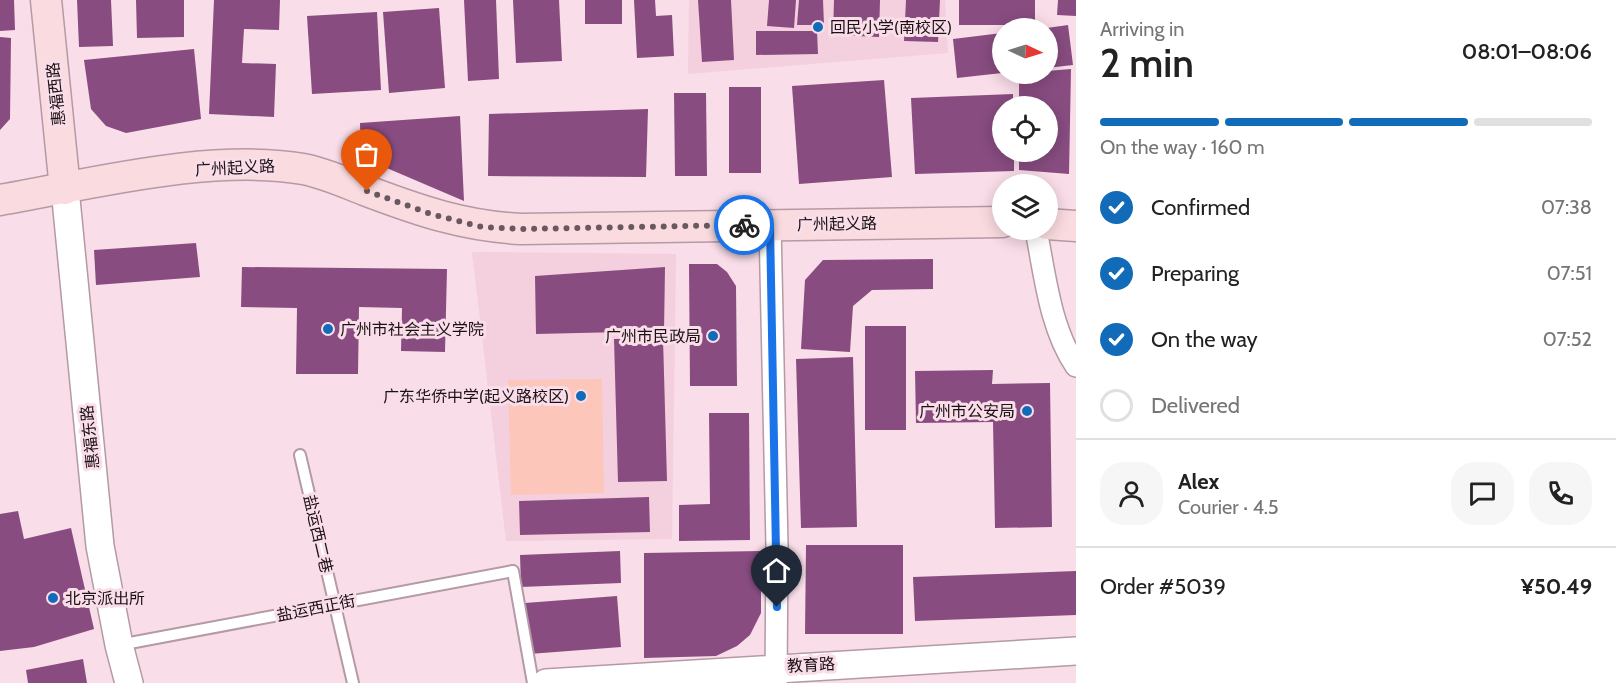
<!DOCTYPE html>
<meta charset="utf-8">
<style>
:root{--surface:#fff;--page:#f6f6f6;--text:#222;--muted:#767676;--line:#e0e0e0;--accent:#126bb8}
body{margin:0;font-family:Cabin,"Noto Sans SC",sans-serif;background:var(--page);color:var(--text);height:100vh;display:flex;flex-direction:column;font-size:22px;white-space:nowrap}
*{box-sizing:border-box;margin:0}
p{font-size:20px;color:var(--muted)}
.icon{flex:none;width:33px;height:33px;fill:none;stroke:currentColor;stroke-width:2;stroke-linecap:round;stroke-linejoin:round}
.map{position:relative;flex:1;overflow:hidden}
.side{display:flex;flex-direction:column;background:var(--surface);width:540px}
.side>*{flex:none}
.needle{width:39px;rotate:94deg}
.fabs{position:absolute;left:992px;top:18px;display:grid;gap:12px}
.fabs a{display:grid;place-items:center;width:66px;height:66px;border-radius:50%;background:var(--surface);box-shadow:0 3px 15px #0003;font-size:30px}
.pin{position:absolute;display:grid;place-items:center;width:51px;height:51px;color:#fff;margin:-62px -26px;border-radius:50% 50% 50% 0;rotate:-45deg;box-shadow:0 0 6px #0007}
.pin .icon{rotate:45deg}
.courier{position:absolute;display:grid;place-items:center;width:60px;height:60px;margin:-30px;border:4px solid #1a73e8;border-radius:50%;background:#fff;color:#222;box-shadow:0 2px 8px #0007}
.overview em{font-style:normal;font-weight:600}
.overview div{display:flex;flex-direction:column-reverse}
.overview{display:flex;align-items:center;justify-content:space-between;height:102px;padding:0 24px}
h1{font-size:39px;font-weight:600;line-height:45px}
.bar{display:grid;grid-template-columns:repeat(4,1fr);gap:9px 6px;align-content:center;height:72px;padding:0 24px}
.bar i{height:8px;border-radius:4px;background:var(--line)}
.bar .on{background:var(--accent)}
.bar p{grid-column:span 4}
.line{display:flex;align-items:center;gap:15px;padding:0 24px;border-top:2px solid var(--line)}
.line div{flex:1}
.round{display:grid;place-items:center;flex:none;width:63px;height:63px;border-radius:24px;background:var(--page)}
ol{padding:0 24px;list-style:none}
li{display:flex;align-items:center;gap:18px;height:66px}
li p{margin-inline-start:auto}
li .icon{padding:6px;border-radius:50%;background:var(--accent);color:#fff;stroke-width:4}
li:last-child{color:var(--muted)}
li i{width:33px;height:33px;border:3px solid var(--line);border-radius:50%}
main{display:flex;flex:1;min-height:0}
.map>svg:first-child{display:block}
.built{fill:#f4cfde}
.garden{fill:#fcc6ba}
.building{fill:#884c81}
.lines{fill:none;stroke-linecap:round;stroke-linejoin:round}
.service-casing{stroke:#b49aa5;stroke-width:14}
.minor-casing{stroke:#b49aa5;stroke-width:24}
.tertiary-casing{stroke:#b49aa5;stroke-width:30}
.secondary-casing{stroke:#b49aa5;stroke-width:33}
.service{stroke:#fff;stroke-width:10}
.minor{stroke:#fff;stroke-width:21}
.tertiary{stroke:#fff;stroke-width:27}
.secondary{stroke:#fadce0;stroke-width:30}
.done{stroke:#69585f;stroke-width:6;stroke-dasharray:0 10.8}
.route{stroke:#1a73e8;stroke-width:8}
.poi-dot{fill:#126bb8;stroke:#f9dde8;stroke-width:2}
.labels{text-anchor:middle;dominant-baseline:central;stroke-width:6;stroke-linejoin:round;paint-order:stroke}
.poi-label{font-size:16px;fill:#1b1115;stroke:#f9dde8;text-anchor:start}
.street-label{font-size:16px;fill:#1b1115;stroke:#f9dde8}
</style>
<main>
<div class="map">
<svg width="1076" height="683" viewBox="0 0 1076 683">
<rect width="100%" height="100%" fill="#f9dde8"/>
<g class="built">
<path d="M689,0H945L948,53L688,74Z"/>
<path d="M472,252L676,254L672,539L506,541Z"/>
</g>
<path class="garden" d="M602,379L604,493L511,495L508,380Z"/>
<g class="building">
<path d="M0,0H14L15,30L0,31Z"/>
<path d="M77,0H111L113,46L79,47Z"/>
<path d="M136,0H184V37L137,38Z"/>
<path d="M214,0H280L279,30L244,29L242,63L276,64L274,117L209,114Z"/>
<path d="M464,0H496L499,79L468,81Z"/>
<path d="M513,0H559L562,61L516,63Z"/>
<rect x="585" y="0" width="37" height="24"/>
<path d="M634,0H655L656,16L672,15L674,56L637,58Z"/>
<path d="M698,0H731L734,60L702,62Z"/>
<path d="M769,0H796L794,28L767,26Z"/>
<path d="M799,0H823L824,25H797Z"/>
<path d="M834,0H880L879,37L833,35Z"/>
<path d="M906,0H940L938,42L904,41Z"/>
<rect x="959" y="0" width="76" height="25"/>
<path d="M1058,0H1076V16L1057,15Z"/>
<path d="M439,8L445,88L389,93L383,12Z"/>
<path d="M377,12L381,90L312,94L307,16Z"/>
<path d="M1068,25L1073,65L1047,68V28Z"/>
<path d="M756,31H817L818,54L756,55Z"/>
<path d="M1002,33V73L957,78L953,39Z"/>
<path d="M0,37L11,38L10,119L0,130Z"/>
<path d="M194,49L201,119L126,133L106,126L91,109L84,60Z"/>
<path d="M1071,69L1069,174L1019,170V152H1047V106H1019V74H1047V71Z"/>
<path d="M884,80L892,177L799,184L792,86Z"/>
<rect x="729" y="87" width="32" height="86"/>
<path d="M674,93H706L707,176H675Z"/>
<path d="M1013,94V106H1002V152H1014V171L915,174L911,98Z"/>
<path d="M648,109L646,177L488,176L489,114Z"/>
<path d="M460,116L464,201L361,157L360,123Z"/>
<path d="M196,243L200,277L96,285L94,250Z"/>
<path d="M933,259V289L872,290L853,306L850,352L801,349L805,280L823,260Z"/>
<path d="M689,264H717L727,272L736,286L737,386H690Z"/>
<path d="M242,267L447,269L445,352L401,351L402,308L359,307L358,374H296L297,308L241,307Z"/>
<path d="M665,267L664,331L536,334L535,276Z"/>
<rect x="865" y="326" width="41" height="104"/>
<path d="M663,338L667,481L618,482L614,339Z"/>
<path d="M853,357L857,527L801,528L796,359Z"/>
<path d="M993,370L992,384L1050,383L1052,527L995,528L993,422L916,423L915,371Z"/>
<path d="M709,413H749L750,540L679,541V505L710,504Z"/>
<path d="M649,497L650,532L520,535L519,501Z"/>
<path d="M18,511L24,539L71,528L94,629L34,647L0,651V514Z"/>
<path d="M806,545H903V634H805Z"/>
<path d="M620,551L621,583L521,587L520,555Z"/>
<path d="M761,551V613L750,635L737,646L716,656L644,658V553Z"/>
<path d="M1076,571V615L915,621L913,577Z"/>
<path d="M617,596L621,647L529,654L525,603Z"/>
<path d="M83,659L87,683H28L26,670Z"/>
</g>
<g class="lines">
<g class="service-casing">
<g id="service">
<path d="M300,455L353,683"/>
<path d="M119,645L513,571L533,683"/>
</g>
</g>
<g class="minor-casing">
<g id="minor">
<path d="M770,225L777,546L776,683"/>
<path d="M1036,230C1045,275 1050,328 1076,366"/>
</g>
</g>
<g class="tertiary-casing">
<g id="tertiary">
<path d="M65,189L100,546L119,645L129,683"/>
<path d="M546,683L1076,651"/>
</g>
</g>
<g class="secondary-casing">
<g id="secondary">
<path d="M46,0L65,189"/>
<path d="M0,200C91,184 212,153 303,169C325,173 346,183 367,191C420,211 464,226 521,229L1002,222"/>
<path d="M1047,224L1076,226"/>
</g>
</g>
<use href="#service" class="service"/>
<use href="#minor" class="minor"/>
<use href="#tertiary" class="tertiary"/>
<use href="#secondary" class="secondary"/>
</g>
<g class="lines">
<path class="done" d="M367,191L431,214L482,227L521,229L744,225"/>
<path class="route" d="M744,225H770L777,607"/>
</g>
<g class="poi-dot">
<circle cx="818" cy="27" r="6"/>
<circle cx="328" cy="329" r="6"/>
<circle cx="713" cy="336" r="6"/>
<circle cx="581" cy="396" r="6"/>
<circle cx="1027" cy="411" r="6"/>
<circle cx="53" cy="598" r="6"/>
</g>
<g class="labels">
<g class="poi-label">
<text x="830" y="27">回民小学(南校区)</text>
<text x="340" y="329">广州市社会主义学院</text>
<text x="701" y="336" text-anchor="end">广州市民政局</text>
<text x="569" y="396" text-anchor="end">广东华侨中学(起义路校区)</text>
<text x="1015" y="411" text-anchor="end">广州市公安局</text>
<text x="65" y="598">北京派出所</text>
</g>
<g class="street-label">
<text transform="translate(56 94) rotate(-96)">惠福西路</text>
<text transform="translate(235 168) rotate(-3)">广州起义路</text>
<text transform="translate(837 224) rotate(-1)">广州起义路</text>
<text transform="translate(90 437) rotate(-96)">惠福东路</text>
<text transform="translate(318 534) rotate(77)">盐运西二巷</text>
<text transform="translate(316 608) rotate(-11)">盐运西正街</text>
<text transform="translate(811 665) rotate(-3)">教育路</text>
</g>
</g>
</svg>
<div class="fabs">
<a><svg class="needle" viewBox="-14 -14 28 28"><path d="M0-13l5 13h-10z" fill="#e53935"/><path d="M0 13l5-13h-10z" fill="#767676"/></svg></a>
<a><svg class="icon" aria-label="locate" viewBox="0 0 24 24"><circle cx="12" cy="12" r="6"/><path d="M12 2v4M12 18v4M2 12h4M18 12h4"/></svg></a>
<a><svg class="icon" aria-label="layers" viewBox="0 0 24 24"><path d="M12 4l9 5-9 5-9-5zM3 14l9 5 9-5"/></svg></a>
</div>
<div class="pin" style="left:367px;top:191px;background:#ea580c"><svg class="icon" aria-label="bag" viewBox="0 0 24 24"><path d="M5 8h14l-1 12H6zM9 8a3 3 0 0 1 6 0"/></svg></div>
<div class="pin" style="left:777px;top:607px;background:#1f2937"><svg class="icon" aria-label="home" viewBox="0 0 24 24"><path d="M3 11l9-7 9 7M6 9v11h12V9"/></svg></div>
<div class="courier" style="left:744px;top:225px"><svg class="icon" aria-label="bike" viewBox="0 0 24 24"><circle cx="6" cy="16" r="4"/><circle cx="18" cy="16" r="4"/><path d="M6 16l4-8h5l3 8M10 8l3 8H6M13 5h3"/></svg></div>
</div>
<section class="side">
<div class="overview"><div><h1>2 min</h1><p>Arriving in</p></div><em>08:01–08:06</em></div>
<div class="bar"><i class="on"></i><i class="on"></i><i class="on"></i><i></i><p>On the way · 160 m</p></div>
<ol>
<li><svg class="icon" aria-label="check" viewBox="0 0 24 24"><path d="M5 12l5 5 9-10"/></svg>Confirmed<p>07:38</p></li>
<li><svg class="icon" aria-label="check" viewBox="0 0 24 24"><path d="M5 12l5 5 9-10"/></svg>Preparing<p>07:51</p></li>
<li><svg class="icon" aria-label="check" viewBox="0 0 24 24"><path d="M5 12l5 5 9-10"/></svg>On the way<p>07:52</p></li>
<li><i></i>Delivered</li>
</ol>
<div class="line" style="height:108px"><a class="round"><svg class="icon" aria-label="person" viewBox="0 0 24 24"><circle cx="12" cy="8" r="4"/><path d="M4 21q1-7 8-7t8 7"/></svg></a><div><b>Alex</b><p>Courier · 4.5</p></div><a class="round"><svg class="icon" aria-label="chat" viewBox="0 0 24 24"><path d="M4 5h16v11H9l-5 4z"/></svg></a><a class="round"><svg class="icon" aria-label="phone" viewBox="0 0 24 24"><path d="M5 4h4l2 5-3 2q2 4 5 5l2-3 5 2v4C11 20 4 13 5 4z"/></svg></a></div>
<div class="line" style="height:78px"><div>Order #5039</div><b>¥50.49</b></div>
</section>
</main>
